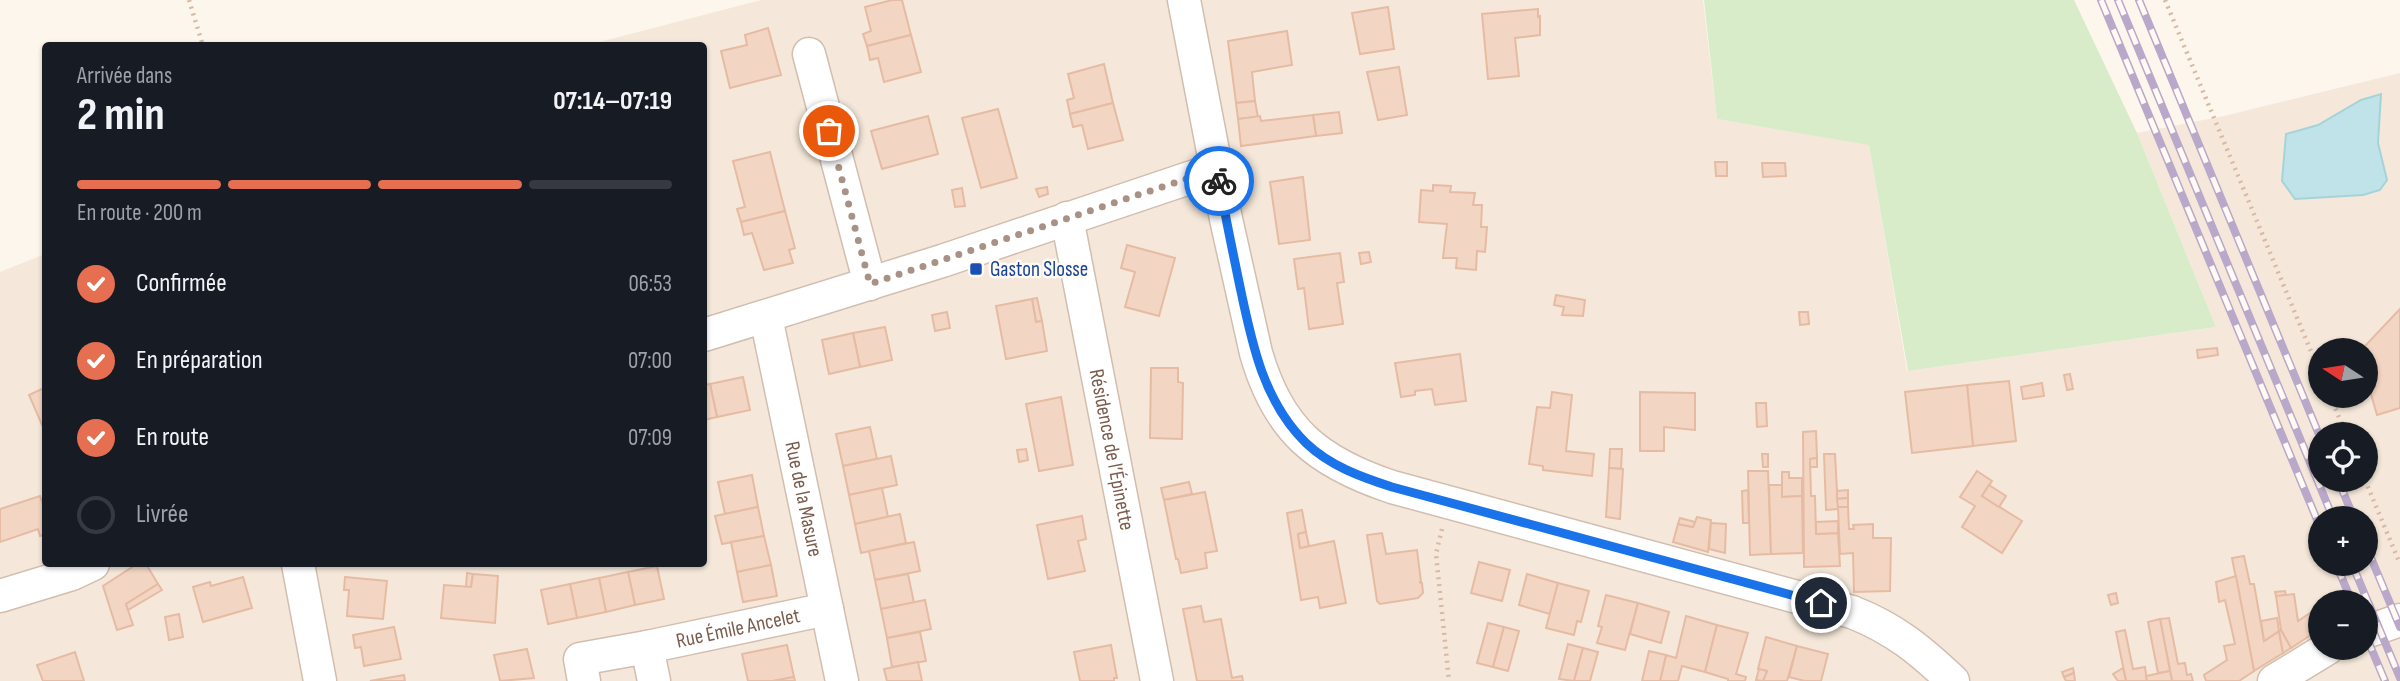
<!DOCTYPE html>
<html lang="fr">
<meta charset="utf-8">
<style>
:root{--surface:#171b24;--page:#20242c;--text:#f1f3f6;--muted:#9ea1a6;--line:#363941;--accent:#e76f51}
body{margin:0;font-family:"Sofia Sans Condensed",sans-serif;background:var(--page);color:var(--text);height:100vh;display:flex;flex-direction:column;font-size:26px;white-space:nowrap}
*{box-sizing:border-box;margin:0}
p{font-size:23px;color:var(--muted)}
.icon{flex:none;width:38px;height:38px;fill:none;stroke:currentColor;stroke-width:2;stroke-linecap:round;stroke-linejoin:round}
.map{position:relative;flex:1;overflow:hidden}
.panel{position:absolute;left:42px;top:42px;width:665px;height:525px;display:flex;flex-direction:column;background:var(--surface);border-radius:7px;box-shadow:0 2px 5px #0004}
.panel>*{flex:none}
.needle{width:46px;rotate:282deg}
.buttons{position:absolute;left:2308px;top:338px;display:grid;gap:14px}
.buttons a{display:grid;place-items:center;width:70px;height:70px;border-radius:50%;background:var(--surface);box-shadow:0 2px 5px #0004;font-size:35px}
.pin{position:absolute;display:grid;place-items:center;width:60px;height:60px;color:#fff;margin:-30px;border:4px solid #fff;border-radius:50%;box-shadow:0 2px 7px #0007}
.courier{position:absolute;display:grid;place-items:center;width:70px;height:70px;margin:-35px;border:5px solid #1a73e8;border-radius:50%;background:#fff;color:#222;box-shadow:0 2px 9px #0007}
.head em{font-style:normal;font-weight:700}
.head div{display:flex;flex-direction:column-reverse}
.head{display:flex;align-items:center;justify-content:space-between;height:119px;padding:0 35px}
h1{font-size:46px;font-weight:700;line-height:52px}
.bar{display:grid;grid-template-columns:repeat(4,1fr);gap:10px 7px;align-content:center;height:84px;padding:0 35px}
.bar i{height:9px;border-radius:5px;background:var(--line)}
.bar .selected{background:var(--accent)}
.bar p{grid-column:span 4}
ol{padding:0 35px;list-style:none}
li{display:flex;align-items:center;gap:21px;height:77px}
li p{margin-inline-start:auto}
li .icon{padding:7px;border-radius:50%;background:var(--accent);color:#fff;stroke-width:4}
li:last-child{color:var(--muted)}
li i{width:38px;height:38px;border:4px solid var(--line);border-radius:50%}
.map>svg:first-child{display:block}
.residential{fill:#f5e8da;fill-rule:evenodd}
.green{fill:#d8ecc9}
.water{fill:#bfe3e8;stroke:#a5d3da;stroke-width:2}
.building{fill:#f3d5c3;stroke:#e6bba3;stroke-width:2}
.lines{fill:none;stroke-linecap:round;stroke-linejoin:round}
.street-casing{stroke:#d1beb0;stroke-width:35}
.path{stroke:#d9b8a5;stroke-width:4.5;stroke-dasharray:2 5;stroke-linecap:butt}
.street{stroke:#fff;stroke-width:32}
.rail-casing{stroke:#b9a8c9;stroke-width:8}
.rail{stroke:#fffaf3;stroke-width:5;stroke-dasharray:16;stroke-linecap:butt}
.done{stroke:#a89285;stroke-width:7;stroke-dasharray:0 12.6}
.route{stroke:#1a73e8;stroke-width:9}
.transit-dot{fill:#1a4fb4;stroke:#fffaf3;stroke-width:2.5}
.labels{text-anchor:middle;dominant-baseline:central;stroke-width:5;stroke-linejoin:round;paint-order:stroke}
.transit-label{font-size:21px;fill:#164399;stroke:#fffaf3;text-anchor:start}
.street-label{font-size:21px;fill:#7a5c4d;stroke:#fffaf3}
</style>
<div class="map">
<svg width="2400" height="681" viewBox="0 0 2400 681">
<rect width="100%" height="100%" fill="#fdf6ec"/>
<path class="residential" d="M761,0H1703L1717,119L1869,144L1907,371L2216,327L2137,133L2224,116L2400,73V681H0V272L45,254L46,564H704V46L588,45ZM2320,350H2366V396H2320ZM2320,434H2366V480H2320ZM2320,518H2366V564H2320ZM2320,602H2366V648H2320Z"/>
<path class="green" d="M1704,0H2074L2137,133L2216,327L1908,371L1869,145L1717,119Z"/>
<path class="water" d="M2381,94L2378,143L2387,180L2380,190L2363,195L2295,199L2282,181L2286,134L2318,125L2361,100Z"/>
<g class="building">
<path d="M892,0H902L911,35L867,46L863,34L871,31L865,7Z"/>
<path d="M1388,7L1394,49L1360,54L1352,13Z"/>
<path d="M1538,9V17L1540,16V35L1515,38L1519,76L1488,79L1482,14Z"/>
<path d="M768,28L781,75L730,88L721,51L747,45L745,35Z"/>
<path d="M1287,31L1292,65L1252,72L1255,101L1236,103L1228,41Z"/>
<path d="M911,35L921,72L884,82L878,58L870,60L867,46Z"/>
<path d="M1104,64L1113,103L1070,114L1067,100L1074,98L1068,74Z"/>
<path d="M1399,67L1407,115L1378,120L1367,72Z"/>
<path d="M1255,101L1258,117L1238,119L1236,103Z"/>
<path d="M1113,103L1123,140L1088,149L1082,125L1073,127L1070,114Z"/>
<path d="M998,109L1017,178L981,188L962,118Z"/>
<path d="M1339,112L1342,133L1316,136L1313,115Z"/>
<path d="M1313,115L1316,136L1241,146L1238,119L1260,116L1261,121Z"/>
<path d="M928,116L938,154L882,169L871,131Z"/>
<path d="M770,152L785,211L741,222L737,209L745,207L733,161Z"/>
<path d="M1715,162H1727V176H1716Z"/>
<path d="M1762,163H1785L1786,176L1763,177Z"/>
<path d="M1303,177L1310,240L1279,244L1270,182Z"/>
<path d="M1433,185L1451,186L1450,192L1475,193L1473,205H1482L1481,227H1487L1485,252L1477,251L1476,270L1456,268L1457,258H1443L1447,224L1419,222L1421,190L1433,191Z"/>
<path d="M1047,187L1048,194L1039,197L1036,189Z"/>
<path d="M962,188L965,206L955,207L952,190Z"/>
<path d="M785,211L795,248L789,250L793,263L764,270L752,233L744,235L741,222Z"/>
<path d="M1127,245L1175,258L1159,316L1125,307L1135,272L1121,268Z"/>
<path d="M1369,252L1371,262L1361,264L1359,253Z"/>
<path d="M1340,253L1344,282L1337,283L1343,324L1309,329L1304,288L1298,289L1294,259Z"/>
<path d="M1556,295L1585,300L1583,316L1562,315L1564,307L1554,305Z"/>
<path d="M1037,298L1042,321L1036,322L1032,299Z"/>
<path d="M1032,299L1036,322L1042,321L1047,351L1006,359L996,306Z"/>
<path d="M2400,309V408L2377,415L2366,377V350H2356L2357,345L2365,346Z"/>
<path d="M947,312L950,328L935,331L932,315Z"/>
<path d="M1799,312H1808L1809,324L1800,325Z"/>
<path d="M885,327L892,360L860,367L853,333Z"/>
<path d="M853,333L860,367L829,374L822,340Z"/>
<path d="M2217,348L2218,355L2198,358L2197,350Z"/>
<path d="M1460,354L1466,401L1435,405L1432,389L1415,391V395L1401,397L1395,363Z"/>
<path d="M1151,368H1178V382L1183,383L1182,439L1150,438Z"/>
<path d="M2070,374L2073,389L2067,390L2064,375Z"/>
<path d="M743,377L750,410L717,417L710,384Z"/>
<path d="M2009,381L2016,441L1973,446L1967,385Z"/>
<path d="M2042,383L2044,396L2023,399L2021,387Z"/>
<path d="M710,384L717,417L704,420V385Z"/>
<path d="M1967,385L1973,446L1912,453L1905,392Z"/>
<path d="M46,387V434L29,395Z"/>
<path d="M1552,392L1572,395L1566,451L1594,454L1592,476L1543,470V466L1529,464L1537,407L1550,408Z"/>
<path d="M1640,392L1695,393V430L1664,427V451H1640Z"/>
<path d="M1061,397L1073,465L1039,471L1026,404Z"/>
<path d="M1756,403H1766L1767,426L1757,427Z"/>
<path d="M870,427L877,459L843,466L836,434Z"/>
<path d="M1816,431L1817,458L1810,459L1811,496H1815L1816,534L1838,533L1840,566L1804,567L1803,432Z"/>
<path d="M1026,449L1028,460L1019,462L1017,450Z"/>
<path d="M1610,449H1622L1621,469L1609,468Z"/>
<path d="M1762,454H1768V467H1763Z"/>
<path d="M1824,454H1835L1838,509L1826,510Z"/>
<path d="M891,456L897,485L849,495L843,466Z"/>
<path d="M1817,458V467H1810V459Z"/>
<path d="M1609,468L1623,469L1620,519L1606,517Z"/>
<path d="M1748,471H1768L1771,554L1750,555Z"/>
<path d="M1977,471L1992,481L1982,496L2022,521L2002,553L1962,527L1975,506L1960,497Z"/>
<path d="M1782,472H1789V478H1802V496L1782,497Z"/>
<path d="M752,475L758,507L725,514L718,482Z"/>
<path d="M1189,482L1192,494L1164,500L1161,488Z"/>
<path d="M1769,485H1782V497L1802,496L1803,553L1771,554Z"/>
<path d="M1989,485L2006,496L1999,507L1982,496Z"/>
<path d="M882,488L888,517L855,524L849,495Z"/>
<path d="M1748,490L1749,523H1743L1742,491Z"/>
<path d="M1848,490V498L1837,499V491Z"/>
<path d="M1205,492L1217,551L1205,553L1207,568L1181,573L1178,559H1176L1164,500Z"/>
<path d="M40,496L46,513V534L40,536L38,529L0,542V509Z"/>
<path d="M1848,498V507H1838L1837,499Z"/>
<path d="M758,507L764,536L722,544L715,516Z"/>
<path d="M1838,507H1848L1849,529H1854L1853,525L1873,524V538H1891L1890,591L1854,592L1853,553L1840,554Z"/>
<path d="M1302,510L1306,532L1298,534L1300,548L1334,541L1346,603L1320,608L1318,597L1301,600L1287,513Z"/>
<path d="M900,514L906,543L861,553L855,524Z"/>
<path d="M1082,516L1086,539L1078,541L1085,571L1048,579L1037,525Z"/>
<path d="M1697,517L1711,520L1708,552L1673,542L1678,524L1693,527Z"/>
<path d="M1680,518L1695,522L1693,527L1678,524Z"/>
<path d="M1838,521V533L1816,534V522Z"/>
<path d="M1711,523L1726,524L1725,553L1709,549Z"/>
<path d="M1306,532L1309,546L1300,548L1298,534Z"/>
<path d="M1382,533L1386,554L1417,550L1421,582H1419L1422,583L1423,593L1418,598L1380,604L1377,601L1367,535Z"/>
<path d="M764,536L771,565L737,572L731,542Z"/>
<path d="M914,542L920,571L875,580L869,551Z"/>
<path d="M2244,556L2250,584H2254L2264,641L2279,631L2283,653L2254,671L2232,558Z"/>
<path d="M1479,562L1510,570L1502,601L1471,593Z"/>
<path d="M137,564H146L158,584L126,604L133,625L117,630L103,586Z"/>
<path d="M771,565L777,596L743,602L737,572Z"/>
<path d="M657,566L664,599L635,605L628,572Z"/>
<path d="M628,572L635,605L606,612L599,578Z"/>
<path d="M467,573L473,574L471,587H466Z"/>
<path d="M473,574L498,576L495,623L441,618L444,585L471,587Z"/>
<path d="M908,574L914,603L881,609L875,580Z"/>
<path d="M1527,574L1558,583L1550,614L1519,605Z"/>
<path d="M2236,576L2254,671L2239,681H2206L2204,675L2227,660L2224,646L2235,644L2225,600L2219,602L2216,582Z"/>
<path d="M243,577L252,608L203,622L193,587L210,582L211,586Z"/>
<path d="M345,577L387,581L383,619L347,616L349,590H344Z"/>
<path d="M599,578L606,612L577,618L570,584Z"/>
<path d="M1558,583L1589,591L1581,622L1577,621L1574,635L1546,628Z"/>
<path d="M158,584L162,590L128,610L126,604Z"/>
<path d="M570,584L577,618L548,624L541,590Z"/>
<path d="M2285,591L2286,596H2276L2275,592Z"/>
<path d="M2116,593L2118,603L2111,605L2108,595Z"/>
<path d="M2294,594L2298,621L2319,607L2320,629L2291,648L2281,630L2276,596Z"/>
<path d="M1606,595L1638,603L1625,650L1597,643L1602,627L1598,626Z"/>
<path d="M925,600L931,629L887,638L881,609Z"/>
<path d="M1638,603L1669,612L1661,643L1630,634Z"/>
<path d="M1201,606L1204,622L1221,619L1232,678L1242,676L1243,681H1197L1183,609Z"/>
<path d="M179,614L183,637L169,640L165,617Z"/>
<path d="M1686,616L1717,625L1705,672L1682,666L1678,681H1660L1666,655L1676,658Z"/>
<path d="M2169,618L2178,664L2185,663L2187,675L2191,674L2193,681H2172L2160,619Z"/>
<path d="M2277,618L2279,631L2264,641L2261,621Z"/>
<path d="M2160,619L2170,671L2158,673L2148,622Z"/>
<path d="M1488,623L1504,627L1493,667L1477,663Z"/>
<path d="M1717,625L1748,633L1736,674L1746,677L1745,681H1728V679L1705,672Z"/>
<path d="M394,627L401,659L364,666L361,647L355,648L353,635Z"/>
<path d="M1504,627L1519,631L1508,671L1493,667Z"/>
<path d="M2125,630L2133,669L2145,667L2147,681H2126L2116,632Z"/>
<path d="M2281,630L2291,648L2283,653L2279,631Z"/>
<path d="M920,632L926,661L892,667L887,638Z"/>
<path d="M1766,637L1797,646L1787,681H1763L1767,671L1758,669Z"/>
<path d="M1568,644L1583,648L1574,681L1559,679Z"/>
<path d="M787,645L794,677L773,681H748L742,654Z"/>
<path d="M1111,645L1117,678H1114V681H1080L1074,652Z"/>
<path d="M1797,646L1828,654L1821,681H1805L1789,677Z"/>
<path d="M1583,648L1598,652L1590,681H1574Z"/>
<path d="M527,649L534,678L500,681L494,655Z"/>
<path d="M1649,651L1666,655L1660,681H1642Z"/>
<path d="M75,652L84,681H43L37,665Z"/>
<path d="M918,662L922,681H887L884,669Z"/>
<path d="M2073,668L2074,673L2064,677L2062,672Z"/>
<path d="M2123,668L2126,681H2118L2113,674Z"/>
<path d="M1759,669L1767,671L1763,681L1756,680Z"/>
<path d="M2170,671L2172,681H2147L2146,676Z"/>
<path d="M2074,673L2075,681H2066L2064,677Z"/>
<path d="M404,675L405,681H370Z"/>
<path d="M794,677L795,681H773Z"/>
</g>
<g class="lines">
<g class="street-casing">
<g id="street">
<path d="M1184,0L1226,219L1256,353C1278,430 1317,462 1392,487L1852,612C1895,629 1920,650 1953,681"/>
<path d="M809,54L870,284"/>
<path id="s1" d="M1067,218L1157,681"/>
<path id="s2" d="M766,317L842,681"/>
<path d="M704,335L942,261L1216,169"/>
<path d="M298,564L320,681"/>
<path d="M0,596L72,574L93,564"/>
<path d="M2366,632L2400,620"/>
<path id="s3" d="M647,647L827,609"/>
<path d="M584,681L580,659L647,647L654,681"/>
<path d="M2274,681L2328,648"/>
</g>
</g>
<g class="path">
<path d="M189,0L203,46"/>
<path d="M2165,0L2320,373"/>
<path d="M2330,396L2346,434"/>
<path d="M2365,480L2400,564"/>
<path d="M1442,529L1436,554L1449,681"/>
</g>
<use href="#street" class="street"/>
<g class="rail-casing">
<g id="rail">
<path d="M2101,0L2320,527"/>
<path d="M2118,0L2333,518"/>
<path d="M2139,0L2320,437"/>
<path d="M2338,480L2354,518"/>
<path d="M2366,546L2400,627"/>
<path d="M2336,564L2352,602"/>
<path d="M2352,564L2400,678"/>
<path d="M2366,636L2385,681"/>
</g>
</g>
<use href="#rail" class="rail"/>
</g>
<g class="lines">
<path class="done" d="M829,131L870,284L1216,169L1219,181"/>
<path class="route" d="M1219,181C1225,215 1232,248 1239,282C1251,339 1262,400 1306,443C1330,466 1361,477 1392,487L1821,603"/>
</g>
<rect class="transit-dot" x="969" y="262" width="14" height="14" rx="3.5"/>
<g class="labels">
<g class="transit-label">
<text x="990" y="269">Gaston Slosse</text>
</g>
<g class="street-label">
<text stroke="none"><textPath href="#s1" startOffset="236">Résidence de l’Épinette</textPath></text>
<text stroke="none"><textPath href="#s2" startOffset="186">Rue de la Masure</textPath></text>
<text stroke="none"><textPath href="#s3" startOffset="93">Rue Émile Ancelet</textPath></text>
</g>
</g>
</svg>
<div class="buttons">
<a><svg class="needle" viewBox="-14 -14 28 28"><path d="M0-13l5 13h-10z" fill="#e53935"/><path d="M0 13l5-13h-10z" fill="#9ea1a6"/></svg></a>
<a><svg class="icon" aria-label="locate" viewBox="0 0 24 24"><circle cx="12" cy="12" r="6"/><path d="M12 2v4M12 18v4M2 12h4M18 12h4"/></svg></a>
<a>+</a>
<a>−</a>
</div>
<div class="pin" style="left:829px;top:131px;background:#ea580c"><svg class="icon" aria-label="bag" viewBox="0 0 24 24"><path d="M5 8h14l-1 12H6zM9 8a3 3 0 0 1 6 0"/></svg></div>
<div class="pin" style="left:1821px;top:603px;background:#1f2937"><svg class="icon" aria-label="home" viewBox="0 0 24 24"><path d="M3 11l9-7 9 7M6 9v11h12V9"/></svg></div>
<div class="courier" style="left:1219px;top:181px"><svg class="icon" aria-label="bike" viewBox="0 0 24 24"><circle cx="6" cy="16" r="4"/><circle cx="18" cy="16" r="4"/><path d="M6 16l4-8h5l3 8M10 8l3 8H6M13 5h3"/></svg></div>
<section class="panel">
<div class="head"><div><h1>2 min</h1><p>Arrivée dans</p></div><em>07:14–07:19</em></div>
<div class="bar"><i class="selected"></i><i class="selected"></i><i class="selected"></i><i></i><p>En route · 200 m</p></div>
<ol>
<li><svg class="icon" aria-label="check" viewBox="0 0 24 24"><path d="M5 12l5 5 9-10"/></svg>Confirmée<p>06:53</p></li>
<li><svg class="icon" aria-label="check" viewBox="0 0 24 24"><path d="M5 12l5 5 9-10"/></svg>En préparation<p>07:00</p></li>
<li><svg class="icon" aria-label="check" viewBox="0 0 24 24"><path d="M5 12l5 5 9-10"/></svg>En route<p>07:09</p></li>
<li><i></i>Livrée</li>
</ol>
</section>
</div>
